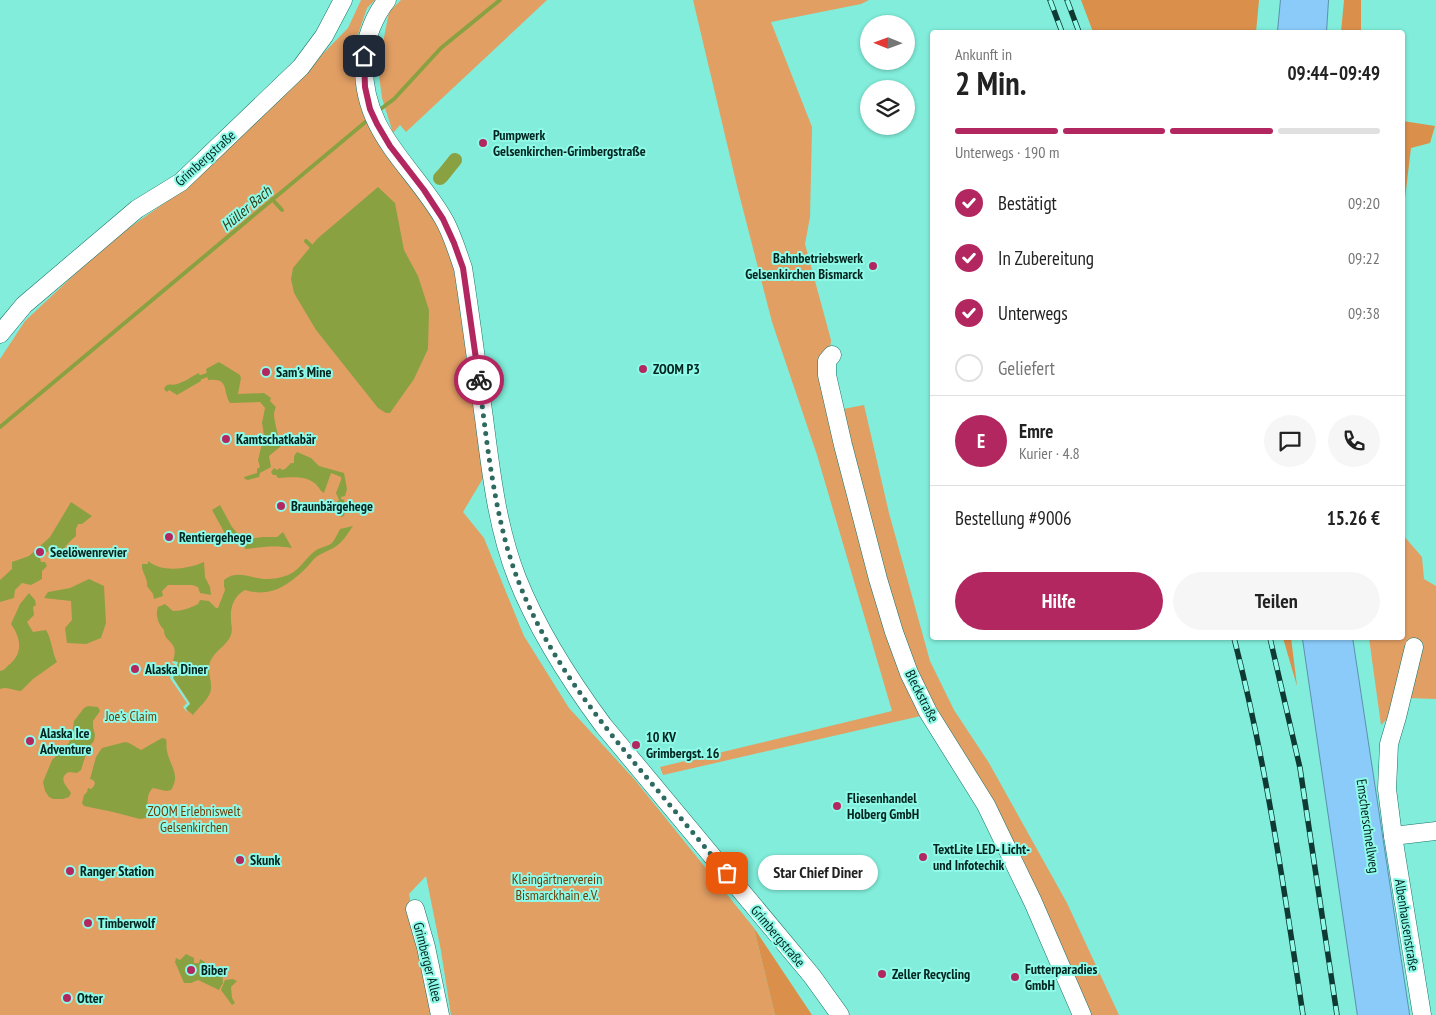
<!DOCTYPE html>
<html lang="de">
<meta charset="utf-8">
<style>
:root{--surface:#fff;--page:#f6f6f6;--text:#222;--muted:#767676;--line:#e0e0e0;--accent:#b32761}
body{margin:0;font-family:"PT Sans Narrow",sans-serif;background:var(--page);color:var(--text);height:100vh;display:flex;flex-direction:column;font-size:19px;white-space:nowrap}
*{box-sizing:border-box;margin:0}
p{font-size:16px;color:var(--muted)}
.icon{flex:none;width:28px;height:28px;fill:none;stroke:currentColor;stroke-width:2;stroke-linecap:round;stroke-linejoin:round}
.map{position:relative;flex:1;overflow:hidden}
.sheet{position:absolute;left:930px;top:30px;width:475px;height:610px;display:flex;flex-direction:column;background:var(--surface);border-radius:5px;box-shadow:0 1px 4px #0004}
.sheet>*{flex:none}
.needle{width:32px;rotate:271deg}
.fabs{position:absolute;left:860px;top:15px;display:grid;gap:10px}
.fabs a{display:grid;place-items:center;width:55px;height:55px;border-radius:50%;background:var(--surface);box-shadow:0 1px 4px #0004;font-size:25px}
.pin{position:absolute;display:grid;place-items:center;width:42px;height:42px;color:#fff;margin:-21px;border-radius:10px;box-shadow:0 2px 8px #0006}
.courier{position:absolute;display:grid;place-items:center;width:50px;height:50px;margin:-25px;border:4px solid #b32761;border-radius:50%;background:#fff;color:#222;box-shadow:0 1px 6px #0007}
.bubble{position:absolute;height:35px;border-radius:18px;background:var(--surface);box-shadow:0 1px 4px #0004;font-size:16px;font-weight:800;line-height:35px;text-align:center}
.summary em{font-style:normal;font-weight:800}
.summary div{display:flex;flex-direction:column-reverse}
.summary{display:flex;align-items:center;justify-content:space-between;height:85px;padding:0 25px}
h1{font-size:32px;font-weight:800;line-height:38px}
.bar{display:grid;grid-template-columns:repeat(4,1fr);gap:8px 5px;align-content:center;height:60px;padding:0 25px}
.bar i{height:6px;border-radius:4px;background:var(--line)}
.bar .on{background:var(--accent)}
.bar p{grid-column:span 4}
.line{display:flex;align-items:center;gap:12px;padding:0 25px;border-top:1px solid var(--line)}
.line div{flex:1}
.round{display:grid;place-items:center;flex:none;width:52px;height:52px;border-radius:26px;background:var(--page)}
ol{padding:0 25px;list-style:none}
li{display:flex;align-items:center;gap:15px;height:55px}
li p{margin-inline-start:auto}
li .icon{padding:5px;border-radius:50%;background:var(--accent);color:#fff;stroke-width:4}
li:last-child{color:var(--muted)}
li i{width:28px;height:28px;border:2px solid var(--line);border-radius:50%}
.primary-button{display:flex;gap:10px;margin-top:auto;padding:10px 25px}
.primary-button a{flex:1;height:58px;border-radius:30px;background:var(--accent);color:#fff;font-size:20px;font-weight:800;line-height:58px;text-align:center}
.primary-button a+a{background:var(--page);color:var(--text)}
.map>svg:first-child{display:block}
.green{fill:#e29f64}
.forest{fill:#da8f4a}
.water{fill:#8aa142}
.pier{fill:#81edda}
.lines{fill:none;stroke-linecap:round;stroke-linejoin:round}
.stream{stroke:#8aa142;stroke-width:4}
.canal{stroke:#8aa142;stroke-width:14}
.minor-casing{stroke:#177266;stroke-width:19}
.highway-casing{stroke:#5b91ad;stroke-width:28}
.minor{stroke:#fff;stroke-width:18}
.highway{stroke:#8bcbfa;stroke-width:26}
.rail-casing{stroke:#0f3a33;stroke-width:5.5}
.rail{stroke:#8ffae8;stroke-width:4;stroke-dasharray:11;stroke-linecap:butt}
.done{stroke:#2e6a60;stroke-width:5;stroke-dasharray:0 9}
.route{stroke:#b32761;stroke-width:6}
.poi-dot{fill:#b32761;stroke:#8ffae8;stroke-width:2}
.labels{text-anchor:middle;dominant-baseline:central;stroke-width:4;stroke-linejoin:round;paint-order:stroke}
.poi-label{font-size:14px;font-weight:bold;fill:#01241f;stroke:#8ffae8;text-anchor:start}
.street-label{font-size:14px;fill:#01241f;stroke:#8ffae8}
.park-label{font-size:14px;fill:#6f3e07;stroke:#8ffae8}
.water-label{font-size:15px;font-style:italic;fill:#333d16;stroke:#8ffae8}
</style>
<div class="map">
<svg width="1436" height="1015" viewBox="0 0 1436 1015">
<rect width="100%" height="100%" fill="#81edda"/>
<g class="green">
<path d="M361,0H375L367,8L356,40L355,82L361,89L437,222L458,271L485,475L463,512L484,538L524,636L569,708L635,780L754,928L775,1015H451L441,951L426,876L409,894L432,1015H0V359L25,321L109,242L183,190L312,65L348,28Z"/>
<path d="M401,0H547L406,132L400,125L393,133L382,98L378,68L389,12Z"/>
<path d="M693,0H869L861,4L771,22L812,127L810,217L805,244L831,340L829,362L838,410L864,405L889,513L930,661L954,710L989,763L1067,903L1119,1015H1085L1036,902L925,715L663,775L660,767L892,711L817,455L772,322L737,186Z"/>
<path d="M1403,535L1422,557L1424,579L1436,586V699L1409,698L1381,725L1369,638H1402Z"/>
</g>
<g class="forest">
<path d="M1081,0H1259L1256,32H1093Z"/>
<path d="M1344,0H1361V32H1341Z"/>
<path d="M1403,121L1435,126L1430,143L1411,148L1403,215Z"/>
<path d="M1283,638H1291L1297,686Z"/>
<path d="M754,928L812,1015H775Z"/>
</g>
<g class="water">
<path d="M378,187L395,203L404,250L418,276L429,310L428,349L414,379L390,413H386L378,408L316,330L294,293L291,279L293,268L317,239Z"/>
<path d="M219,362L240,375L241,378L238,394L264,393L271,398L270,401L276,407C275,409 274,412 274,415C274,418 278,437 280,441L283,442L280,447L269,456L271,467L260,473L259,477L248,480L245,479L244,477L257,473V469L260,467L258,460L264,435L262,423L265,408L260,402L230,403C222,390 230,378 208,380L206,369Z"/>
<path d="M199,373L201,381L177,395L169,390L167,392L164,389C167,382 171,386 177,384C185,382 192,376 199,373Z"/>
<path d="M297,452L311,458L319,466L344,473L347,489L345,496L341,497V499L344,500L346,507L344,516L341,517L334,504L339,500L336,493L341,480V477L331,473L324,493L321,491C312,474 293,477 278,478L276,475H273L271,472L274,468L277,470L280,468L282,470L285,469L291,463H294V456Z"/>
<path d="M71,502L92,516L82,524H78L76,529V536C68,542 63,551 55,558L51,550L43,554L40,558L41,562H45L47,566L42,571V579L31,585L22,583L15,590L14,598L0,602V580L12,569V562L29,556L50,537Z"/>
<path d="M220,505L232,527L239,535L229,541L212,510Z"/>
<path d="M353,526C348,533 342,543 335,547C328,551 321,553 315,558C312,561 310,564 307,567C289,585 271,598 245,590C234,596 230,607 231,620C231,625 233,629 231,635C227,646 214,651 210,662C206,673 214,683 210,693C207,701 198,708 193,715L185,708L190,703L173,678L178,662L173,661C180,640 164,644 164,630C158,624 155,615 158,607L165,604L173,611C183,611 190,608 198,604L200,600L209,601L216,608H218L225,590L224,586V580C235,571 246,576 258,578C265,580 277,579 285,576C300,572 305,557 318,549C322,547 328,546 332,543C335,539 338,533 340,529Z"/>
<path d="M283,532L292,548C274,545 262,547 245,549L243,540L262,537H277Z"/>
<path d="M148,561C162,573 188,569 204,562L205,577L210,587L211,595L200,593L198,587L192,585H168L162,591L163,596L154,599L153,594L147,586C148,578 141,572 142,564H148Z"/>
<path d="M89,579L104,586L106,623L101,638L86,644L67,643L65,628L72,620L71,601L44,598L48,592L70,588Z"/>
<path d="M29,593L35,600L36,605L33,607L34,615L27,622L33,632L46,630C52,640 52,652 57,662L33,679L21,691C14,691 7,686 0,689V671C5,670 6,667 10,664C24,652 20,637 11,624L20,604Z"/>
<path d="M88,706L98,707L100,711L93,721V727L95,735L94,741L88,748L81,770L77,773L69,772C57,778 67,786 71,793L69,797L63,799H53L49,797L45,791L43,782L52,760L68,744L71,739L74,721L84,708Z"/>
<path d="M162,738L166,739C167,743 166,747 167,751C170,766 181,775 171,790L166,791L153,788C144,796 150,808 146,818L140,819L113,812L84,806L82,803L84,795L87,792L88,788L91,789L94,786L95,783L93,780L90,779L96,757L102,748L125,742L129,743L141,750Z"/>
<path d="M186,954L194,958V963H199L200,959L205,962L203,968L209,977L222,972L223,983L219,990L198,980L191,983H184L175,962L176,958L180,960Z"/>
<path d="M233,979L237,981L231,987L232,998L235,1003L232,1005L221,990L225,980Z"/>
</g>
<path class="pier" d="M173,661L178,662L173,678L190,704L186,708L187,712L183,707L187,703L170,678L175,664L172,663Z"/>
<g class="lines">
<g class="stream">
<path d="M378,111L394,99L441,48L500,0"/>
<path d="M272,199L282,210"/>
<path d="M306,241L314,249"/>
<path d="M196,379L207,375"/>
<path d="M0,427L369,119"/>
</g>
<path class="canal" d="M440,178L443,175L455,160"/>
<g class="minor-casing">
<g id="minor">
<path d="M387,0C374,16 365,39 364,60C361,132 410,162 443,218C452,233 457,251 463,268C471,318 477,368 484,418C491,472 497,527 517,578C538,631 569,679 603,725L812,976L840,1015"/>
<path d="M0,334L24,305L137,209L181,182L301,67L324,36L343,0"/>
<path d="M832,355L827,361V375L843,445L878,579L894,632L909,673L928,712L986,805L1033,902L1082,1015"/>
<path d="M1414,647L1397,717L1389,744L1387,789L1393,836L1422,1015"/>
<path d="M1393,836L1436,831"/>
<path d="M415,909L426,947L440,1015"/>
</g>
</g>
<g class="highway-casing">
<g id="highway">
<path d="M1291,32L1294,0"/>
<path d="M1313,32L1315,0"/>
<path d="M1316,638L1371,1015"/>
<path d="M1339,638L1396,1015"/>
</g>
</g>
<use href="#minor" class="minor"/>
<use href="#highway" class="highway"/>
<g class="rail-casing">
<g id="rail">
<path d="M1050,0L1062,32"/>
<path d="M1067,0L1079,32"/>
<path d="M1234,638C1266,762 1284,888 1303,1015"/>
<path d="M1270,638L1300,768L1337,1015"/>
</g>
</g>
<use href="#rail" class="rail"/>
</g>
<g class="lines">
<path class="done" d="M479,380C486,436 492,492 507,547C535,646 599,721 664,798C685,823 706,849 727,873"/>
<path class="route" d="M364,56L365,87L370,109L377,124L390,146L424,190L443,219L454,243L463,268L479,380"/>
</g>
<g class="poi-dot">
<circle cx="483" cy="143" r="5"/>
<circle cx="873" cy="266" r="5"/>
<circle cx="643" cy="369" r="5"/>
<circle cx="266" cy="372" r="5"/>
<circle cx="226" cy="439" r="5"/>
<circle cx="281" cy="506" r="5"/>
<circle cx="169" cy="537" r="5"/>
<circle cx="40" cy="552" r="5"/>
<circle cx="135" cy="669" r="5"/>
<circle cx="30" cy="741" r="5"/>
<circle cx="636" cy="745" r="5"/>
<circle cx="837" cy="806" r="5"/>
<circle cx="923" cy="857" r="5"/>
<circle cx="240" cy="860" r="5"/>
<circle cx="70" cy="871" r="5"/>
<circle cx="88" cy="923" r="5"/>
<circle cx="191" cy="970" r="5"/>
<circle cx="882" cy="974" r="5"/>
<circle cx="1015" cy="977" r="5"/>
<circle cx="67" cy="998" r="5"/>
</g>
<g class="labels">
<g class="poi-label">
<text x="493" y="135">Pumpwerk<tspan x="493" dy="16">Gelsenkirchen-Grimbergstraße</tspan></text>
<text x="863" y="258" text-anchor="end">Bahnbetriebswerk<tspan x="863" dy="16">Gelsenkirchen Bismarck</tspan></text>
<text x="653" y="369">ZOOM P3</text>
<text x="276" y="372">Sam’s Mine</text>
<text x="236" y="439">Kamtschatkabär</text>
<text x="291" y="506">Braunbärgehege</text>
<text x="179" y="537">Rentiergehege</text>
<text x="50" y="552">Seelöwenrevier</text>
<text x="145" y="669">Alaska Diner</text>
<text x="40" y="733">Alaska Ice<tspan x="40" dy="16">Adventure</tspan></text>
<text x="646" y="737">10 KV<tspan x="646" dy="16">Grimbergst. 16</tspan></text>
<text x="847" y="798">Fliesenhandel<tspan x="847" dy="16">Holberg GmbH</tspan></text>
<text x="933" y="849">TextLite LED- Licht-<tspan x="933" dy="16">und Infotechik</tspan></text>
<text x="250" y="860">Skunk</text>
<text x="80" y="871">Ranger Station</text>
<text x="98" y="923">Timberwolf</text>
<text x="1025" y="969">Futterparadies<tspan x="1025" dy="16">GmbH</tspan></text>
<text x="201" y="970">Biber</text>
<text x="892" y="974">Zeller Recycling</text>
<text x="77" y="998">Otter</text>
</g>
<g class="street-label">
<text transform="translate(205 158) rotate(-42)">Grimbergstraße</text>
<text transform="translate(922 696) rotate(63)">Bleckstraße</text>
<text transform="translate(1368 826) rotate(82)">Emscherschnellweg</text>
<text transform="translate(1407 925) rotate(81)">Albenhausenstraße</text>
<text transform="translate(778 936) rotate(50)">Grimbergstraße</text>
<text transform="translate(428 962) rotate(76)">Grimberger Allee</text>
</g>
<g class="park-label">
<text x="131" y="716">Joe’s Claim</text>
<text x="194" y="811">ZOOM Erlebniswelt<tspan x="194" dy="16">Gelsenkirchen</tspan></text>
<text x="557" y="879">Kleingärtnerverein<tspan x="557" dy="16">Bismarckhain e.V.</tspan></text>
</g>
<g class="water-label">
<text transform="translate(246 208) rotate(-40)">Hüller Bach</text>
</g>
</g>
</svg>
<div class="fabs">
<a><svg class="needle" viewBox="-14 -14 28 28"><path d="M0-13l5 13h-10z" fill="#e53935"/><path d="M0 13l5-13h-10z" fill="#767676"/></svg></a>
<a><svg class="icon" aria-label="layers" viewBox="0 0 24 24"><path d="M12 4l9 5-9 5-9-5zM3 14l9 5 9-5"/></svg></a>
</div>
<div class="pin" style="left:727px;top:873px;background:#ea580c"><svg class="icon" aria-label="bag" viewBox="0 0 24 24"><path d="M5 8h14l-1 12H6zM9 8a3 3 0 0 1 6 0"/></svg></div>
<div class="pin" style="left:364px;top:56px;background:#1f2937"><svg class="icon" aria-label="home" viewBox="0 0 24 24"><path d="M3 11l9-7 9 7M6 9v11h12V9"/></svg></div>
<div class="courier" style="left:479px;top:380px"><svg class="icon" aria-label="bike" viewBox="0 0 24 24"><circle cx="6" cy="16" r="4"/><circle cx="18" cy="16" r="4"/><path d="M6 16l4-8h5l3 8M10 8l3 8H6M13 5h3"/></svg></div>
<div class="bubble" style="left:758px;top:855px;width:120px">Star Chief Diner</div>
<section class="sheet">
<div class="summary"><div><h1>2 Min.</h1><p>Ankunft in</p></div><em>09:44–09:49</em></div>
<div class="bar"><i class="on"></i><i class="on"></i><i class="on"></i><i></i><p>Unterwegs · 190 m</p></div>
<ol>
<li><svg class="icon" aria-label="check" viewBox="0 0 24 24"><path d="M5 12l5 5 9-10"/></svg>Bestätigt<p>09:20</p></li>
<li><svg class="icon" aria-label="check" viewBox="0 0 24 24"><path d="M5 12l5 5 9-10"/></svg>In Zubereitung<p>09:22</p></li>
<li><svg class="icon" aria-label="check" viewBox="0 0 24 24"><path d="M5 12l5 5 9-10"/></svg>Unterwegs<p>09:38</p></li>
<li><i></i>Geliefert</li>
</ol>
<div class="line" style="height:90px"><b class="round" style="background:var(--accent);color:#fff">E</b><div><b>Emre</b><p>Kurier · 4.8</p></div><a class="round"><svg class="icon" aria-label="chat" viewBox="0 0 24 24"><path d="M4 5h16v11H9l-5 4z"/></svg></a><a class="round"><svg class="icon" aria-label="phone" viewBox="0 0 24 24"><path d="M5 4h4l2 5-3 2q2 4 5 5l2-3 5 2v4C11 20 4 13 5 4z"/></svg></a></div>
<div class="line" style="height:65px"><div>Bestellung #9006</div><b>15.26 €</b></div>
<div class="primary-button"><a>Hilfe</a><a>Teilen</a></div>
</section>
</div>
